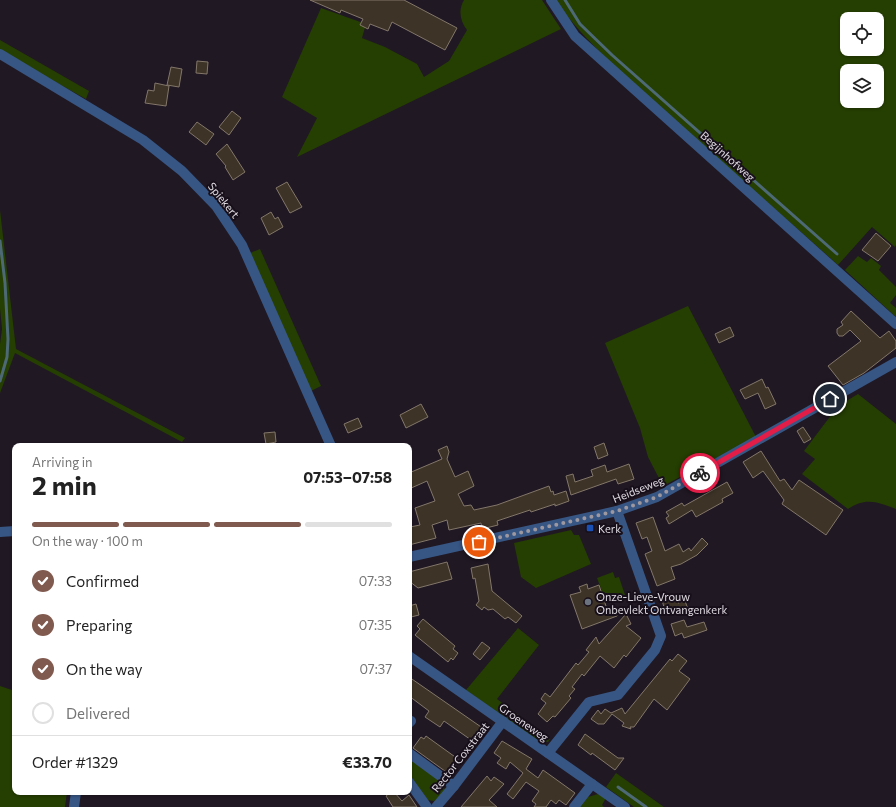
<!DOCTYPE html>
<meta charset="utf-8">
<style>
:root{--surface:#fff;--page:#f6f6f6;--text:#222;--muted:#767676;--line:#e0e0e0;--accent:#805a4e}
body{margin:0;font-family:Commissioner,sans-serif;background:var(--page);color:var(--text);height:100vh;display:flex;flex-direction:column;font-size:15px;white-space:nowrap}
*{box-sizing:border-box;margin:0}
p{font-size:13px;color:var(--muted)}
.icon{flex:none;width:22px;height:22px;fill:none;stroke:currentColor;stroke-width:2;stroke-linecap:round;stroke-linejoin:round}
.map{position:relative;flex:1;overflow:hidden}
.side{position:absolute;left:12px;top:443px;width:400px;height:352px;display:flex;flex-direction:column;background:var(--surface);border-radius:8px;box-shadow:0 1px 3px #0004}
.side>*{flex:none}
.fabs{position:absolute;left:840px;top:12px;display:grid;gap:8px}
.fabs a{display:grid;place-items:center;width:44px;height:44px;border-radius:8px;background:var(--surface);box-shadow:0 1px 3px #0004;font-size:20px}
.pin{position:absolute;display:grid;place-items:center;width:34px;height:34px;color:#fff;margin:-17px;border:2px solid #fff;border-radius:50%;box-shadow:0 1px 4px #0007}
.courier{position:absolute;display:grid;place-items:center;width:40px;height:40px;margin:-20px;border:3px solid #e11d48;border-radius:50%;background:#fff;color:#222;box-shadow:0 1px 5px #0007}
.overview em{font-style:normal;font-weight:700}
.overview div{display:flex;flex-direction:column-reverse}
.overview{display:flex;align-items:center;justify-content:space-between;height:68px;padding:0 20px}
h1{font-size:26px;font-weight:700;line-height:30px}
.bar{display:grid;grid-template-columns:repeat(4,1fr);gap:6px 4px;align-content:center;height:48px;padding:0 20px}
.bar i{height:5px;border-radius:3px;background:var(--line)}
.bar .on{background:var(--accent)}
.bar p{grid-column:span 4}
.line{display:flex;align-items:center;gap:10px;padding:0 20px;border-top:1px solid var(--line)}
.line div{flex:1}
ol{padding:0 20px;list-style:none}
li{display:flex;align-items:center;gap:12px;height:44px}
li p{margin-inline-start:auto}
li .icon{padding:4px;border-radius:50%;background:var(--accent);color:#fff;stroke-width:4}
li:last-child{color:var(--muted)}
li i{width:22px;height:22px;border:2px solid var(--line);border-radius:50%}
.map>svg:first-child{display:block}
.green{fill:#253e02;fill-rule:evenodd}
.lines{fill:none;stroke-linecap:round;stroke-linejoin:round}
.stream{stroke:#4d6975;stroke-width:3}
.building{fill:#3d3327;stroke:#83776a}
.minor{stroke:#375684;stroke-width:10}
.done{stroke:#9d97a0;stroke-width:4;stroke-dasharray:0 7.2}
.route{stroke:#e11d48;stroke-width:5}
.transit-dot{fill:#1a4fb4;stroke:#170f1a;stroke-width:1.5}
.worship-dot{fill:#6b7280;stroke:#170f1a;stroke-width:1.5}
.labels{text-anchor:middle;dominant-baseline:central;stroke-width:4;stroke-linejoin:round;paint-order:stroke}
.street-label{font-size:11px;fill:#e0dbe3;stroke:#170f1a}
.poi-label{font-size:11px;fill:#e0dbe3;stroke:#170f1a;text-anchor:start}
</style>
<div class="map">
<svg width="896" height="807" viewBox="0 0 896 807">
<rect width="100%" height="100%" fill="#201823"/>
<g class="green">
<path d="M464,0H542L561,29L297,157L317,118L282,97L321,8L366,24L362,38L385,47L417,64L424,77L449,61L467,30C460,21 458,10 464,0Z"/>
<path d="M555,0H896V245L895,247L872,227L838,265C781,213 722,164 665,112C626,77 586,43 555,0ZM847,19H877V49H847ZM847,71H877V101H847Z"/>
<path d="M0,40L89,91L86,99L0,51Z"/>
<path d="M0,210L16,349L185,438L182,442L15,353L0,393V344L2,329L0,308Z"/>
<path d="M260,249L321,386L311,391L250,253Z"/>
<path d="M858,256L867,262L871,258L881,266L879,270L896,287V295L890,303L896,308V317L845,270Z"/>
<path d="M688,306L756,437L663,486L648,457L640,428L605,343Z"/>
<path d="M858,394L896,424V509C878,502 865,497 848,509L802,474L815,459L804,451L838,406Z"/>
<path d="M571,530L574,535H579L591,564L536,588L521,577L514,543Z"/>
<path d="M613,572L615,578L619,577L625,595L606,602L597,578Z"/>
<path d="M518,628L539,645L497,699L550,739L548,742H538L466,690Z"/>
<path d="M0,686L15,691V792H67L65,807H0Z"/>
<path d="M409,759L443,783L445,791L440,797L434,801L428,800L409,774Z"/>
<path d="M616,773L664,807H634L606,787Z"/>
<path d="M598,794L606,798L602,805L604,807H580L588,797Z"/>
</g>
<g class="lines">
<g class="stream">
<path d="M565,0L580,24L612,55L837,254"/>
<path d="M0,241L5,283L8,339L7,357L0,381"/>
<path d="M618,787L646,807"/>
</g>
</g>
<g class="building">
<path d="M310,0H404L457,28L445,50L392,22L388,31L370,24L368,29L360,25L363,19L341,10L340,13Z"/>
<path d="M197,61L208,62L207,74L196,73Z"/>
<path d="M171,67L182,69L179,87L167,85Z"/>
<path d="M155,83L169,86L166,106L145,103L148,90L154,91Z"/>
<path d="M232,111L241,118L229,135L219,127Z"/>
<path d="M197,122L214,134L206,145L189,132Z"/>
<path d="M227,144L245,172L233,180L225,167L226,166L216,154Z"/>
<path d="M287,182L302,207L290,213L276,188Z"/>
<path d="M271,212L275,219L278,217L283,227L269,235L261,218Z"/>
<path d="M876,233L891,246L878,261L862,250Z"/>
<path d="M851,311L880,338L889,331L896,341V348L864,373L843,385L828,366L861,341L850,330L843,336H839L837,333V329L843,325L841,322Z"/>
<path d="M730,327L734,336L719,343L715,334Z"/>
<path d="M762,379L766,388L768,387L776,404L765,409L758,393L745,399L740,390Z"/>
<path d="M421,404L428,417L406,428L400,415Z"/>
<path d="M358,418L362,427L348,433L344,424Z"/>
<path d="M803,427L811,439L804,443L797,431Z"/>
<path d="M275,432L276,442L266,444L264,433Z"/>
<path d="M604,443L608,455L598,459L594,447Z"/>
<path d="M447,446L449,452L447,459L455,477L468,471L474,486L458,494L464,506L471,505L474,510L497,505L549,486L551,492L553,491L554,495L566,491L569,501L555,506V504L531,512L530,510L497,521L498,525L482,529L481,523L449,530L447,520L432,525L436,538L409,545V532H411L410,527L420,525L415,508L435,501L427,481L409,489V473L442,459L438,450Z"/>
<path d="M761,451L780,481L784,479L792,490L799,480L843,510L826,535L782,504L784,500L763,471L753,478L743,462Z"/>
<path d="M629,464L634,479L618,484L616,479L571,495L566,476L573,474L575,482L593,476L591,470L605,465L607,472Z"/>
<path d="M727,482L733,493L722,499L723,502L696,517L692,510L669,524L666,518L669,516L666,512L682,503L684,506Z"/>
<path d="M653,517L665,551L679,544L683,552L689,548L691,551L702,538L708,544L697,555L681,564L671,567L675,579L657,586L645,554L652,551L647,537L642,539L636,523Z"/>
<path d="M447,562L452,579L418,588L409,581V572Z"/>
<path d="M488,564L492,591L522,616L516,623L508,617L505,619L493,609L488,610L484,607L482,610L476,605L479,601L475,578L473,579L471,568Z"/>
<path d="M587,584L588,589L599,585L607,609L614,607L617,616L582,629L570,595L581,592L579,587Z"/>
<path d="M676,595L678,603L685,601L688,609L675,613L673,608L665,611L662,600Z"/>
<path d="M416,604L419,615L411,617L409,606Z"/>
<path d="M626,614L631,624L626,626L641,638L626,657L624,655L614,668L600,656L584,676L582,674L572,687L575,689L569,696L571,698L555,717L553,716L547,722L538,714L546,703L541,699L545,693L550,697L576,663L578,665L589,652L586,650L596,637L599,644Z"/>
<path d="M423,619L455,646L453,649L458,653L453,660L451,658L448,662L415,635L420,629L417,626Z"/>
<path d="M684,620L687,627L704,622L707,630L684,638L682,633L675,636L671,624Z"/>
<path d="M482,642L490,648L480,660L473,654Z"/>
<path d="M678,654L687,661L679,671L690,679L667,710L654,699L634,727H630L631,729L622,726L624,723L612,714L604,724H598L591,719L598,710L601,714L605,709L611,713L622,708L625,714L670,659L672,661Z"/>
<path d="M409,677L484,729L474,742L444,721L440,727L425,717L429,711L409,696Z"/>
<path d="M585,734L618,758H624L615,770L592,753L591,755L578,745Z"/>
<path d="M426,736L458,759L456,762L457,763L449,774L413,748L421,737L424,739Z"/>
<path d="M502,741L532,759L526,769L538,778L543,770L575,793L566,805L559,800L556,804L551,800L546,807H534L536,804L532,801L539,791L526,782L513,799L507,794L523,773L510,762L506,769L497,763L501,758L494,753Z"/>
<path d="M487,776L491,781L494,777L504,784L489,800L497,807H461Z"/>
<path d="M391,792H394L402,801L409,795L417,807H393L386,796Z"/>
</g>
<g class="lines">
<g class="minor">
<path d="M551,0L575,36L896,324"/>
<path d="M0,54L143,140L182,171L216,206L242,245L331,446"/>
<path d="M0,532L15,531"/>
<path d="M409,557L617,511L657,497L896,362"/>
<path d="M409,656L625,807"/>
<path d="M409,723L411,721"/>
<path d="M409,753L454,786"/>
<path d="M548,753L589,702L618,695L655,650L661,636L617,511"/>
<path d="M409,782L427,807"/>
<path d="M74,807L76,792"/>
<path d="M436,807L454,786L503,721"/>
<path d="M574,807L592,784"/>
</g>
</g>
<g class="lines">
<path class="done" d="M479,542L617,511L657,497L700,473"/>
<path class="route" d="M700,473L830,399"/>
</g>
<rect class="transit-dot" x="586" y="524" width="8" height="8" rx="2"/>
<circle class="worship-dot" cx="588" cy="602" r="4"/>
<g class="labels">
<g class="street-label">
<text transform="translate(728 156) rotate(42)">Begijnhofweg</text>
<text transform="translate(224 200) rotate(51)">Spiekert</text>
<text transform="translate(638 489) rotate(-22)">Heidseweg</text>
<text transform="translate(524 722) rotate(35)">Groeneweg</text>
<text transform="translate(460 757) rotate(-52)">Rector Coxstraat</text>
</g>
<g class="poi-label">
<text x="598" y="528">Kerk</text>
<text x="596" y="596">Onze-Lieve-Vrouw<tspan x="596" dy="13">Onbevlekt Ontvangenkerk</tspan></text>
</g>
</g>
</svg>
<div class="fabs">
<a><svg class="icon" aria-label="locate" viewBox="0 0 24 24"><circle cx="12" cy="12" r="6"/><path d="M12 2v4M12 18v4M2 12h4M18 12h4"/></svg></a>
<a><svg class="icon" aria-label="layers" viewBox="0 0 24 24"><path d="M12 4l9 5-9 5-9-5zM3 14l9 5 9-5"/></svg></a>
</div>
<div class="pin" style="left:479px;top:542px;background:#ea580c"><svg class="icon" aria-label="bag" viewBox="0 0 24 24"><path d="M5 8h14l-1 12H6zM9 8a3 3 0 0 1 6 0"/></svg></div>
<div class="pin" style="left:830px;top:399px;background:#1f2937"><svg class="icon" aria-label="home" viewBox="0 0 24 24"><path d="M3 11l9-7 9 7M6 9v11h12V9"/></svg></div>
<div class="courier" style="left:700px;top:473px"><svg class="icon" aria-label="bike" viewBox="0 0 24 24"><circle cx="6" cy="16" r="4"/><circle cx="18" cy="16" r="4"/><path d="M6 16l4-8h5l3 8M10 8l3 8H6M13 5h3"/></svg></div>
<section class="side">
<div class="overview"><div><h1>2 min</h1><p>Arriving in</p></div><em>07:53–07:58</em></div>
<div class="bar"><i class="on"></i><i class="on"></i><i class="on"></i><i></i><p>On the way · 100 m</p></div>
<ol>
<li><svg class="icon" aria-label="check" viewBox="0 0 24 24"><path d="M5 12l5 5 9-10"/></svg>Confirmed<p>07:33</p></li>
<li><svg class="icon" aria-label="check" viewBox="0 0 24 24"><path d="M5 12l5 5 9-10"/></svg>Preparing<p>07:35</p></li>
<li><svg class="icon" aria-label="check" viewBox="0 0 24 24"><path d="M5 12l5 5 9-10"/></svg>On the way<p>07:37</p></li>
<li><i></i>Delivered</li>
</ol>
<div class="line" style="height:52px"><div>Order #1329</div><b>€33.70</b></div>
</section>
</div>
